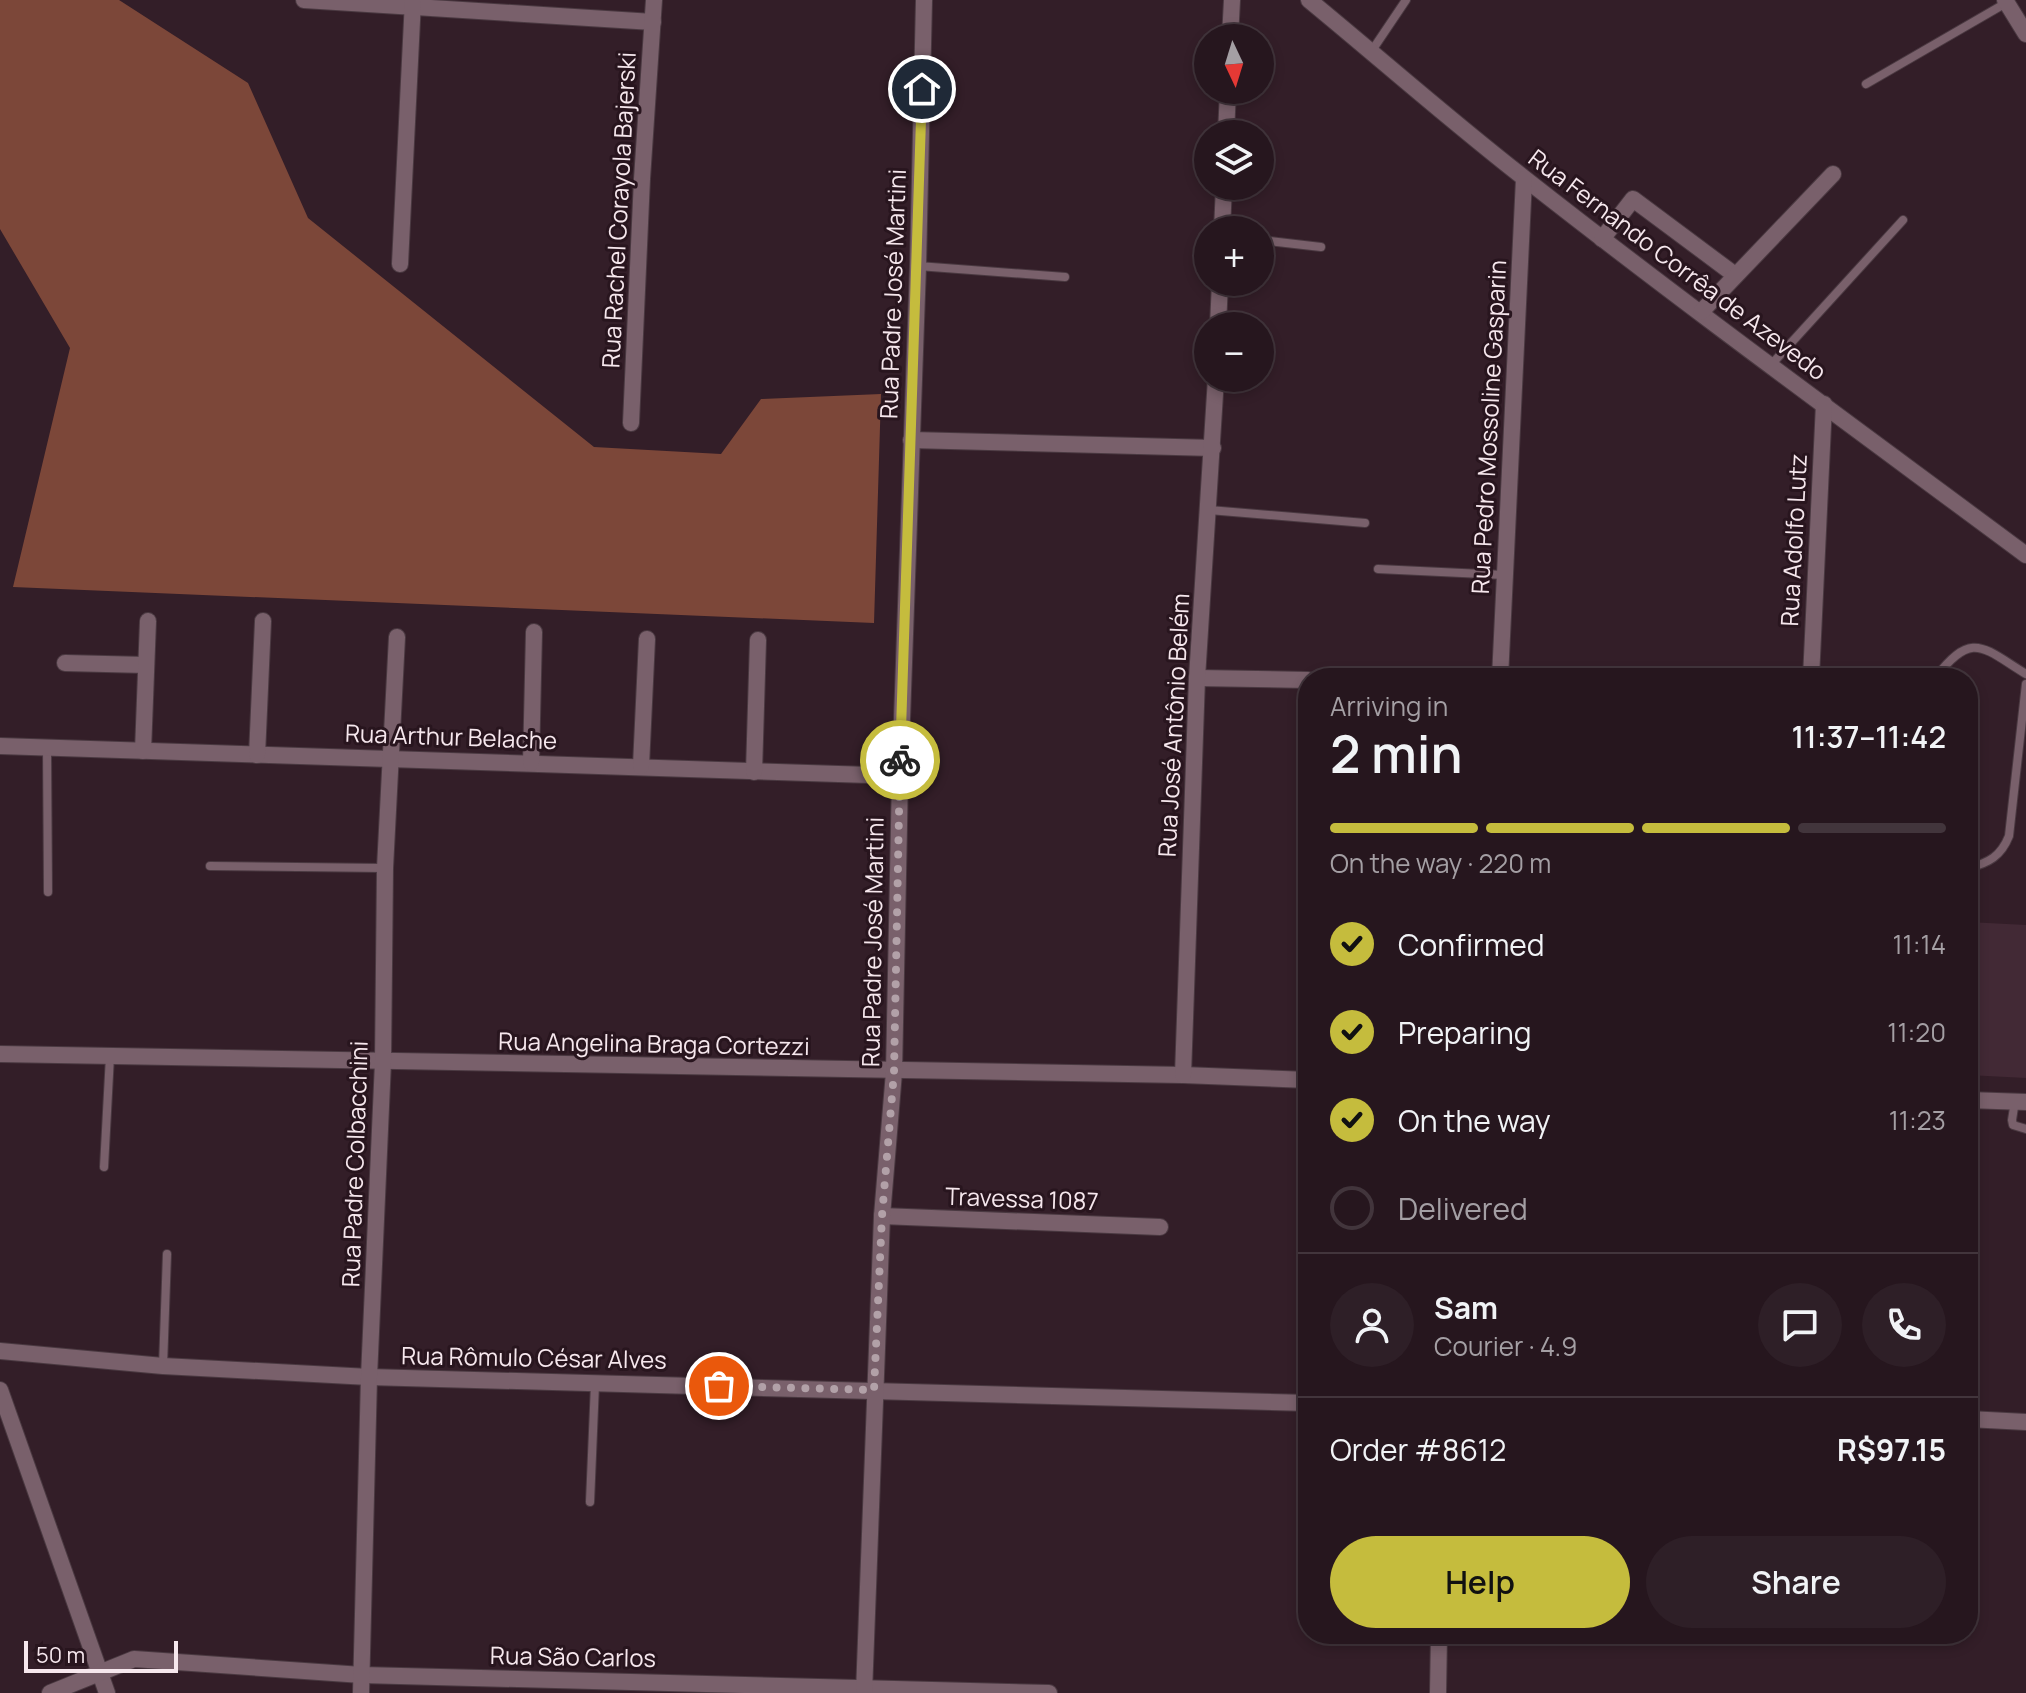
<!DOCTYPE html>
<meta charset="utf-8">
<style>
:root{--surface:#26161e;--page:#2e1f27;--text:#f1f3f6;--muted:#a49fa4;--line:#42353c;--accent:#c5bc3d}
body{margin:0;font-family:Manrope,sans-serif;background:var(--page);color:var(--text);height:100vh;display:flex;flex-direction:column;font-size:30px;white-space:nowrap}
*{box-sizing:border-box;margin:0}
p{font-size:26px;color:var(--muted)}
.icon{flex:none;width:44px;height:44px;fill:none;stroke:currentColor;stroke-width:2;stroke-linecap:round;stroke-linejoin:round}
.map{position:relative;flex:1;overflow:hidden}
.panel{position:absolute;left:1298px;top:668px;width:680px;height:976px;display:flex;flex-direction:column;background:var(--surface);border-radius:32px;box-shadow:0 4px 12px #0003,0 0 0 2px var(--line)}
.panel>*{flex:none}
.needle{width:52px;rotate:176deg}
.fabs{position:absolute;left:1194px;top:24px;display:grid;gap:16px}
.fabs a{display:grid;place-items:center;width:80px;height:80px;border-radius:50%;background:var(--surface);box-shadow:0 4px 12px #0003,0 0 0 2px var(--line);font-size:40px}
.scale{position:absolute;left:24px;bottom:20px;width:154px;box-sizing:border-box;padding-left:8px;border:4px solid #f6e7ed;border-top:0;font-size:22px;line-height:28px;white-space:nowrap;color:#f6e7ed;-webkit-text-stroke:6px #28151e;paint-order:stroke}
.pin{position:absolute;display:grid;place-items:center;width:68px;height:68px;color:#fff;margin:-34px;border:4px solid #fff;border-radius:50%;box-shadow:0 2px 8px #0007}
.courier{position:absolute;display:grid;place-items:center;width:80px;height:80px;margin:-40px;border:6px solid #c5bc3d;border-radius:50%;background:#fff;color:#222;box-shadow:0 2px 10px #0007}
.head em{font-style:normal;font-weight:600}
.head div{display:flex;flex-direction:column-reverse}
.head{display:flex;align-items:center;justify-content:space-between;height:136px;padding:0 32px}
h1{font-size:52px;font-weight:600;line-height:60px}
.bar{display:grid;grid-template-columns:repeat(4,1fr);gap:12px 8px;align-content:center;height:96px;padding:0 32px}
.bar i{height:10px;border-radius:6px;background:var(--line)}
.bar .current{background:var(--accent)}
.bar p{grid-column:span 4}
.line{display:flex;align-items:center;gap:20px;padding:0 32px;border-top:2px solid var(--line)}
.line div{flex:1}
.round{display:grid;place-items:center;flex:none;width:84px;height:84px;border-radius:42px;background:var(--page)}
ol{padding:0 32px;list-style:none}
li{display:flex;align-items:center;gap:24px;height:88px}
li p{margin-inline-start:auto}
li .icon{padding:8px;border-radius:50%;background:var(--accent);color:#111;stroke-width:4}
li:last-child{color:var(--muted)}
li i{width:44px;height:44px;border:4px solid var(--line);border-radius:50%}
.primary-button{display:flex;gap:16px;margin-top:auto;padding:16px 32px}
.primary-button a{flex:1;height:92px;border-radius:48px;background:var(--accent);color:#111;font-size:32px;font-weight:600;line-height:92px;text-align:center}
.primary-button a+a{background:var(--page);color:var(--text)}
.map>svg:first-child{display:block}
.built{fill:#422935}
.forest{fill:#7c4739}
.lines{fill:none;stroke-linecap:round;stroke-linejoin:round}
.lane-casing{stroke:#4a3941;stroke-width:10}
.street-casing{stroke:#4a3941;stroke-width:18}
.lane{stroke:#79606b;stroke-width:8}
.street{stroke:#79606b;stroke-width:16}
.done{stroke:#b2a1a8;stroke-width:8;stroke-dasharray:0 14.4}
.route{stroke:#c5bc3d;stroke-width:10}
.labels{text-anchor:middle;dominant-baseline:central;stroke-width:6;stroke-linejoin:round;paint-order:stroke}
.street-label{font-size:24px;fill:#f6e7ed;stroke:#28151e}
</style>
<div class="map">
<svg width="2026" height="1693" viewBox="0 0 2026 1693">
<rect width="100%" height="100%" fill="#331e28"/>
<path class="built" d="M1968,922L2026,925V1078L1968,1075Z"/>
<path class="forest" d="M0,0H119L248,83L308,218L594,447L721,454L761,399L881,394L874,623L13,587L70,348L0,229Z"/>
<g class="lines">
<g class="lane-casing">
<g id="lane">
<path d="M1371,52L1406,0"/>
<path d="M1866,84L2006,3"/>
<path d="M1260,240L1321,247"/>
<path d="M918,266L1065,277"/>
<path d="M1770,366L1903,220"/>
<path d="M1209,510L1365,523"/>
<path d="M1378,569L1504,575"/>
<path d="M1935,678C1972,630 1982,647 2026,674"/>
<path d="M47,748L48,892"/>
<path d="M210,866L384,868"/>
<path d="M1968,868C1989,863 2001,856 2009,836L2026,684"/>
<path d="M2015,1101L2012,1120L2013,1125L2026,1129"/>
<path d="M104,1167L110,1056"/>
<path d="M163,1366L167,1254"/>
<path d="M590,1502L595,1384"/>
</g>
</g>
<g class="street-casing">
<g id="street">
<path d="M304,0L653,22"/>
<path d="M1309,0C1382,60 1453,123 1528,181C1691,309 1859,431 2026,555"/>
<path d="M2005,0L2026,34"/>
<path d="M1230,38L1232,0"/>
<path d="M1226,134L1228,90"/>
<path d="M1222,230L1224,186"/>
<path d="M1602,239L1633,199L1735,275"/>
<path d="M400,264L413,0"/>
<path d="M1701,312L1833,174"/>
<path d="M1218,326L1220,282"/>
<path d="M631,423L642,179L654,0"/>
<path d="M911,440L1213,448"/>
<path d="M65,663L146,665"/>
<path d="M1197,678L1308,680"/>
<path d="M1500,678L1524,179"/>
<path d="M1811,678L1824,404"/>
<path d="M0,746L900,776"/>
<path d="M143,751L148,621"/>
<path d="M257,755L263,621"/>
<path d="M531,763L534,632"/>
<path d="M641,766L647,639"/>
<path d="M754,772L758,640"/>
<path d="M0,1054L1183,1075L1308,1080"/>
<path d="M1183,1075L1197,678L1216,378"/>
<path d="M1968,1100L2026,1102"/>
<path d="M882,1216L1160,1227"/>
<path d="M0,1351L163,1366L369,1377L1308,1403"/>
<path d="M0,1390L107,1693"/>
<path d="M1968,1419L2026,1422"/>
<path d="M50,1693L134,1659L362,1675L1049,1693"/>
<path d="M361,1693L369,1377L383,1062L385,868L397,637"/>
<path d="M864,1693L882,1216L894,1072L900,776L918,266L924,0"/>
<path d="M1438,1693L1439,1634"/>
</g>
</g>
<use href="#lane" class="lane"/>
<use href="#street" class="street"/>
</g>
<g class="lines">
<path class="done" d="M719,1386L874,1390L882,1216L894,1072L900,760"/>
<path class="route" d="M900,760L922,89"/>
</g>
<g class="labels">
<g class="street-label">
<text transform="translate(618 210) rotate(-87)">Rua Rachel Corayola Bajerski</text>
<text transform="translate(1678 264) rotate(37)">Rua Fernando Corrêa de Azevedo</text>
<text transform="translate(892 294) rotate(-88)">Rua Padre José Martini</text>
<text transform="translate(1488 427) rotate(-87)">Rua Pedro Mossoline Gasparin</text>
<text transform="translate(1793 540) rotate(-87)">Rua Adolfo Lutz</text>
<text transform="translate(1173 725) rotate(-87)">Rua José Antônio Belém</text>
<text transform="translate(451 736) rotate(2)">Rua Arthur Belache</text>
<text transform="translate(872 942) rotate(-89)">Rua Padre José Martini</text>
<text transform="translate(654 1043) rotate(1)">Rua Angelina Braga Cortezzi</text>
<text transform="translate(354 1164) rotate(-88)">Rua Padre Colbacchini</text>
<text transform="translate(1022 1198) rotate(2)">Travessa 1087</text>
<text transform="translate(534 1357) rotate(1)">Rua Rômulo César Alves</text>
<text transform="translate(573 1656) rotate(1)">Rua São Carlos</text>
</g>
</g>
</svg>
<div class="fabs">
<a><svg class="needle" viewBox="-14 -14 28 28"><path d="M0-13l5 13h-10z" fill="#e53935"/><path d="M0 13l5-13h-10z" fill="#a49fa4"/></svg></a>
<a><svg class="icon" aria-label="layers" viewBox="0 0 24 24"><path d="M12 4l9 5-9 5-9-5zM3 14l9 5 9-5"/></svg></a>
<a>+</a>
<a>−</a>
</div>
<div class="scale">50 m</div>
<div class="pin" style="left:719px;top:1386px;background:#ea580c"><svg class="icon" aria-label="bag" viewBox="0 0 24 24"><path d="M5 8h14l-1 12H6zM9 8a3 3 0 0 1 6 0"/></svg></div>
<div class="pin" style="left:922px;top:89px;background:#1f2937"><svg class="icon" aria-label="home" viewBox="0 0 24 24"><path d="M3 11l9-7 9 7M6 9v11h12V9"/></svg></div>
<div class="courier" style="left:900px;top:760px"><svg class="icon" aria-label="bike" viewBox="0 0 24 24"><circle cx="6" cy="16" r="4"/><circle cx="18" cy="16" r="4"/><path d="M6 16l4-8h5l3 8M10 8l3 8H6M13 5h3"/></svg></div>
<section class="panel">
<div class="head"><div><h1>2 min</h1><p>Arriving in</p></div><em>11:37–11:42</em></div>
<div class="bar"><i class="current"></i><i class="current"></i><i class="current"></i><i></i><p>On the way · 220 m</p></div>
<ol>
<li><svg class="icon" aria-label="check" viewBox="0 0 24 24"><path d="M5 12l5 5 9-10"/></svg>Confirmed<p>11:14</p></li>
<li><svg class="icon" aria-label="check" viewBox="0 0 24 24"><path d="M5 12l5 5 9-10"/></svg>Preparing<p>11:20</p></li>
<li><svg class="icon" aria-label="check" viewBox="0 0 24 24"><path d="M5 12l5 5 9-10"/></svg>On the way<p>11:23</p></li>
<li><i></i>Delivered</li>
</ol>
<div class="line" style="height:144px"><a class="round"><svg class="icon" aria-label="person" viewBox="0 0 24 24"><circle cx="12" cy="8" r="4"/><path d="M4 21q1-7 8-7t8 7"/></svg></a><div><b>Sam</b><p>Courier · 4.9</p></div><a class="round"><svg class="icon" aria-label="chat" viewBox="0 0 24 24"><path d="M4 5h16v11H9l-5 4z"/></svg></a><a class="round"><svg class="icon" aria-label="phone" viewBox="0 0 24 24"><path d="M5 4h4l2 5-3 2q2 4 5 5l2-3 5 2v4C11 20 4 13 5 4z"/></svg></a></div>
<div class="line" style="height:104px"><div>Order #8612</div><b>R$97.15</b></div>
<div class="primary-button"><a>Help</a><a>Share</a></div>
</section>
</div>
